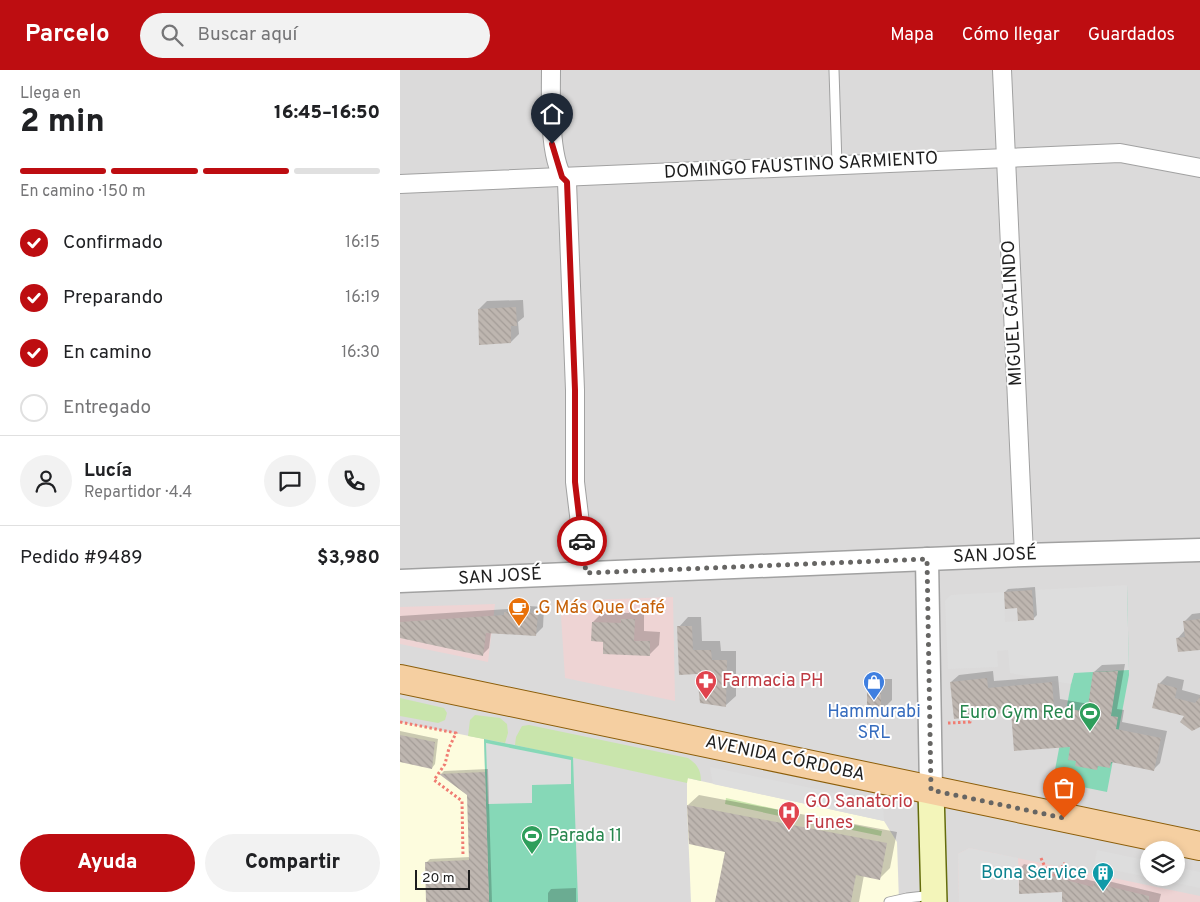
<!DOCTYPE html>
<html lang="es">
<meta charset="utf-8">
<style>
:root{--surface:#fff;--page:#f2f2f2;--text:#202124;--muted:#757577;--line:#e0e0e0;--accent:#bd0d11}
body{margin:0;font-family:Overpass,sans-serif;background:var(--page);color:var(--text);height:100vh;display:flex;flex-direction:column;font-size:19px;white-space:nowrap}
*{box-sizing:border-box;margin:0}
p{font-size:16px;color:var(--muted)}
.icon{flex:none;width:28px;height:28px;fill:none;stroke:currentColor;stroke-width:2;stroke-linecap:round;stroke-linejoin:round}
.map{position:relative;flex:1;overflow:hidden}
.side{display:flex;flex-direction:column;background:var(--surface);width:400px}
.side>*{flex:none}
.tools{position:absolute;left:740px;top:771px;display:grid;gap:10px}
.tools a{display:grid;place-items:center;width:45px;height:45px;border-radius:50%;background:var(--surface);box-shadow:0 2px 8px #0003;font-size:25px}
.scale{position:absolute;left:15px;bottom:12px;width:55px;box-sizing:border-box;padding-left:5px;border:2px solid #1d1d1d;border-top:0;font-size:14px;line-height:18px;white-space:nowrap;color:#1d1d1d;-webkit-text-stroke:4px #fff;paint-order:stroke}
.pin{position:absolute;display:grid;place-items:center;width:42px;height:42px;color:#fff;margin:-51px -21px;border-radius:50% 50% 50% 0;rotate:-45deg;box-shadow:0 0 5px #0007}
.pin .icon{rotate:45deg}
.courier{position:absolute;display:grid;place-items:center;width:50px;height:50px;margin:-25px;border:4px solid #bd0d11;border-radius:50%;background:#fff;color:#222;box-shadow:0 1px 6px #0007}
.headline em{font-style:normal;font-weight:800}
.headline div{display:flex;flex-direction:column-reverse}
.headline{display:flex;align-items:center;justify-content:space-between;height:85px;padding:0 20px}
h1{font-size:32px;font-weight:800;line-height:38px}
.bar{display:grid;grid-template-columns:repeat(4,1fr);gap:8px 5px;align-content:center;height:60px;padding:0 20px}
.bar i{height:6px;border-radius:4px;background:var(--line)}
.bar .active{background:var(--accent)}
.bar p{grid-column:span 4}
.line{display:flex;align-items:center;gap:12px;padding:0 20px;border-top:1px solid var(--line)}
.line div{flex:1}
.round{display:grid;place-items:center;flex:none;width:52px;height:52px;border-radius:26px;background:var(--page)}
ol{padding:0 20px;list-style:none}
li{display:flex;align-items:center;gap:15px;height:55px}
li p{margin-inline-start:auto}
li .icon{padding:5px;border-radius:50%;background:var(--accent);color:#fff;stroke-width:4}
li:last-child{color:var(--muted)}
li i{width:28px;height:28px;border:2px solid var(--line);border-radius:50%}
.cta{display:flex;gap:10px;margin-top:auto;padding:10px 20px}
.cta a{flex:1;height:58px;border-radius:30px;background:var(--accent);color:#fff;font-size:20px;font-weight:800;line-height:58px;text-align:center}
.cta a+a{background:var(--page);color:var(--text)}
header{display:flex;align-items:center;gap:30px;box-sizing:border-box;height:70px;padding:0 25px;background:var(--accent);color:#fff}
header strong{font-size:24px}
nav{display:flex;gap:28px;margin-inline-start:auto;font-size:18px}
.search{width:350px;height:45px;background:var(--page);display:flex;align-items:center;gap:12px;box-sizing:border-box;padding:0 18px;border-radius:28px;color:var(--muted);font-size:19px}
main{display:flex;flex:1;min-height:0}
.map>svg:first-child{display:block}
.residential{fill:#dbdada;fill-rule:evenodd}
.commercial{fill:#eed4d4}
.education{fill:#fdfcde}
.grass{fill:#c9e5ac}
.pitch{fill:#86d8b7}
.parking{fill:#ddd}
.shadow{fill:#0003}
.building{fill:url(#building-back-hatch)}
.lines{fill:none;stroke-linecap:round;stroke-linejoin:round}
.service-casing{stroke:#a1a1a1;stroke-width:11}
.minor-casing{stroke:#a1a1a1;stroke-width:20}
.tertiary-casing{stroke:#a1a1a1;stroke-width:25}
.secondary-casing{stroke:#646c0c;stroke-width:28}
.primary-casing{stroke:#8c5e0a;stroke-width:30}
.path{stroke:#f07c72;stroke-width:3;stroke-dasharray:2.5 2.5;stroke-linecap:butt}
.service{stroke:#fff;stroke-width:9}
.minor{stroke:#fff;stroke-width:18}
.tertiary{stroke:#fff;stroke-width:22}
.secondary{stroke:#f3f5ba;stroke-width:25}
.primary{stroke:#f5cfa1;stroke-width:28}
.done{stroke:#666563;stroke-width:5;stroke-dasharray:0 9}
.route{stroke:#bd0d11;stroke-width:6}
.labels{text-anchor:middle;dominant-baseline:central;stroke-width:4;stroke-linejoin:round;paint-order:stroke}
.street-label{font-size:18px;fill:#1d1d1d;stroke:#fff}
.food-label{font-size:18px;fill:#c56008;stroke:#fff;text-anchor:start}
.health-label{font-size:18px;fill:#be3a42;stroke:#fff;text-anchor:start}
.shop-label{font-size:18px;fill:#366cbe;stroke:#fff}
.leisure-label{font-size:18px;fill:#27864d;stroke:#fff;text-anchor:end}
.culture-label{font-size:18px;fill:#0d838f;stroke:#fff;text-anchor:end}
</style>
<header>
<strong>Parcelo</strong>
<div class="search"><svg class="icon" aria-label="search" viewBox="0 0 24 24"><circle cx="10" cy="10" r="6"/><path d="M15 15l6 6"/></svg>Buscar aquí</div>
<nav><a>Mapa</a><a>Cómo llegar</a><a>Guardados</a></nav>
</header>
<main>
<section class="side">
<div class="headline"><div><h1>2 min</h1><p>Llega en</p></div><em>16:45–16:50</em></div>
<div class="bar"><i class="active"></i><i class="active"></i><i class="active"></i><i></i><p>En camino · 150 m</p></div>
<ol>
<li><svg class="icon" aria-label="check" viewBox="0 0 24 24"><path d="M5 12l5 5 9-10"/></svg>Confirmado<p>16:15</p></li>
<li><svg class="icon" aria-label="check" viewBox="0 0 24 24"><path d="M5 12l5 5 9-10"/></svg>Preparando<p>16:19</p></li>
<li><svg class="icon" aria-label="check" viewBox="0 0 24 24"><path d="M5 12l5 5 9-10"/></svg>En camino<p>16:30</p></li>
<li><i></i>Entregado</li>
</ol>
<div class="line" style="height:90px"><a class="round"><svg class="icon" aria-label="person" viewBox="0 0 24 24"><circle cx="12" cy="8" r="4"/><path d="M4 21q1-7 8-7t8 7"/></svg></a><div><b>Lucía</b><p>Repartidor · 4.4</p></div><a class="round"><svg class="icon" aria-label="chat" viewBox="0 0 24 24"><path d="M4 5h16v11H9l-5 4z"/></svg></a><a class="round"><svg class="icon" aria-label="phone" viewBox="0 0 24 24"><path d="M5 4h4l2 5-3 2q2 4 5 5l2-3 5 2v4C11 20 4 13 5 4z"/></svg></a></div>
<div class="line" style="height:65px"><div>Pedido #9489</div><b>$3,980</b></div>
<div class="cta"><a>Ayuda</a><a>Compartir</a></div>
</section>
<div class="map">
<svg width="800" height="832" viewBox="0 0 800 832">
<defs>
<pattern id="building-back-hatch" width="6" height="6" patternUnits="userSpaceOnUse" patternTransform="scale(1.25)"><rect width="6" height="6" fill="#beb6b0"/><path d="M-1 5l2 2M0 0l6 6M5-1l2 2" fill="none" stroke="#a39c97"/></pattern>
</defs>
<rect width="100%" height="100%" fill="#eeeae4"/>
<path class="residential" d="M0,0H800V832H0ZM749,780H776V808H749Z"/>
<g class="commercial">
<path d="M273,527L275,631L165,608L160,531Z"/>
<path d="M95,534L88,592L0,574V537Z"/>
<path d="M569,778L800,826V832H559L558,784Z"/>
</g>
<g class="education">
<path d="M0,652L84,669L89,832H0Z"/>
<path d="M287,708L484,751L497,772L499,832H291L287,735Z"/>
</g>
<g class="grass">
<path d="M0,628L44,638L47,643L45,650L38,653L0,646Z"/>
<path d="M75,645L100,648L107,654L108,663L105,673L68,666L70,650Z"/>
<path d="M129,655L288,688C297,694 301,700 301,711L288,708L287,713L115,675L116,667L122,656Z"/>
<path d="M326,728L394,743L393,749L325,734Z"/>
<path d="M414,746L482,761L481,766L413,752Z"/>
</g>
<g class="pitch">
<path d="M727,515L729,605L707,722L653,711L673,603Z"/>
<path d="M84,669L173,687L178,832H89Z"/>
</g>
<g class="parking">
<path d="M727,515L729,600L674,603L671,614L610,603L608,580L597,581L598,597L548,599L545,531L551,525L604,522L605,552L634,550L632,520Z"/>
<path d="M86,673L171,690V714L132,715V733L88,734Z"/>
<path d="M310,697L483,733L484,751L313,714Z"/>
<path d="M569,778L618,788L619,823L662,822V832H559L558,784Z"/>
<path d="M697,780L749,791V808H776V797L800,802V818L694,796Z"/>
</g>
<g class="shadow">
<path d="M123,230L124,247L118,252L119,264L111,272L79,239L87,231Z"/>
<path d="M635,517L637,545L633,549L618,537L605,522L608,519Z"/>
<path d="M113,535L144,537L143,557L136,564L91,562L89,578L82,585L0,567V546L108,539Z"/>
<path d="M232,539L244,540V561L260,562L259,575L249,585L204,571L193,552L203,542L229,543Z"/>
<path d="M800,543V578L778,568L785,560L784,552L792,544Z"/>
<path d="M288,547H301L302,571H320L321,581H336V626L326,635L298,603L279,557Z"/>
<path d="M725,594L717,639L724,640L722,652L767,661L760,693L753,700L714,691L709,696L700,695L696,698L677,690L671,676L612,641L551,612L559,605L593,601L594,611L658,606L660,629L689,634L694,602L702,595Z"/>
<path d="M767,606L784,610L782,620L800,625V656L787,645L759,614Z"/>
<path d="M480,609H492V630L480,642L468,621Z"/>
<path d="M0,661L38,669L35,694L32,698L0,690Z"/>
<path d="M88,699L92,832H28L27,792L30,789L70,787L68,724L41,704L44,701Z"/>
<path d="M299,725L497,762L490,798L480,808L464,805L459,832H316L326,780L288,735Z"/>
<path d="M624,794L697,812L700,809L761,824L759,832H664L663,820L620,799Z"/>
<path d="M176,818V832H148V823L151,819Z"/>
</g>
<g class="building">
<path d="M116,237L117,256H111V273L79,275L78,239Z"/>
<path d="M632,520L634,550L618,551L617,538L605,539L604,522Z"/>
<path d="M104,542L138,543L136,566L86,563L83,586L0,568V552L104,545Z"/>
<path d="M221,549H235L234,571H250V586L203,584V572L191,571L192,552L221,553Z"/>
<path d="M800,549V580L778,582L776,568L785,567L783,551Z"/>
<path d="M277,556H292L293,580H311L312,590H327L326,637L300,633L297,604L279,605Z"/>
<path d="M718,601L711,646L718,647L716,659L761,668L754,701L711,692L710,698L698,696L697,700L675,696L676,691L668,690L670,677L614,681L611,642L554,649L550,612L587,608L588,618L652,612L654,636L687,642L693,602Z"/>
<path d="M758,613L777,618L775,628L795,633L800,627V657L792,661L780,652L784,646L752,638Z"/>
<path d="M467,620H481V643L467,642Z"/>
<path d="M0,665L35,672L32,699L0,692Z"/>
<path d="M85,702L89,832H26L25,792L69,790L67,725L39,704Z"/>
<path d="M287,735L487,773L480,810L456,805L451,832H315L325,782L289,774Z"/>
<path d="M619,798L693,817L694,813L749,826V832H662V822L619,824Z"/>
</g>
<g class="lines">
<g class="service-casing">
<g id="service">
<path d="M434,0L437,95"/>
<path d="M489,832L507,828L533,825"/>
</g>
</g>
<g class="minor-casing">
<g id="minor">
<path d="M151,0C151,26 148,95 167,112L175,320V412L186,503"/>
<path d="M602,0L624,485"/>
<path d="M0,114L720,83L800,98"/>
</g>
</g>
<g class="tertiary-casing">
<g id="tertiary">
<path d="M527,489L531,720"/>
<path d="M0,511L624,485L800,480"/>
</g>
</g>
<g class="secondary-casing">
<path id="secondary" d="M531,720L534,832"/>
</g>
<g class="primary-casing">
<path id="primary" d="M0,609L800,776"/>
</g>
<g class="path">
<path d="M0,652L56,663L49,678L45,694L34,710L62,731L63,786"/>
<path d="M548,653L570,652L569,647"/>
<path d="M641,788L648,804L655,806L665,793"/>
</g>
<use href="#service" class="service"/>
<use href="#minor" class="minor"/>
<use href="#tertiary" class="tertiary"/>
<use href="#secondary" class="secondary"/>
<use href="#primary" class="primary"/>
</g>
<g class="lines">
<path class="done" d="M182,471L186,503L527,489L531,720L664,748"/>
<path class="route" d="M152,74L162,107L167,112L175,320V412L182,471"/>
</g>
<defs>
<g id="cafe-pin" transform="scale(1.125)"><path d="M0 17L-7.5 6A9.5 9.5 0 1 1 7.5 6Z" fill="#e8710a" stroke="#fff"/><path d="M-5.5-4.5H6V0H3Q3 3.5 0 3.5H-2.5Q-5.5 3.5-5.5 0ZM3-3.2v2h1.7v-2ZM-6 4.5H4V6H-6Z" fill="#fff"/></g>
<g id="pharmacy-pin" transform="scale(1.125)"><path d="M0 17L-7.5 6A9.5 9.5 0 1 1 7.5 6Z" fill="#e0444e" stroke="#fff"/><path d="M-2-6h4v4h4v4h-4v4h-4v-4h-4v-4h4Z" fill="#fff"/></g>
<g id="shop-pin" transform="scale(1.125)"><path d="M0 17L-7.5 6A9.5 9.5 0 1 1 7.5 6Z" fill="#3f7fe0" stroke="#fff"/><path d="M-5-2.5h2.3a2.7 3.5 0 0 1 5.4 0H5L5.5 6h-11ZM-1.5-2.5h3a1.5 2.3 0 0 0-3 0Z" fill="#fff"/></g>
<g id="stadium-pin" transform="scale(1.125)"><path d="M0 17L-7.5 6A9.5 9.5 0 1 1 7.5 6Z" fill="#2e9e5b" stroke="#fff"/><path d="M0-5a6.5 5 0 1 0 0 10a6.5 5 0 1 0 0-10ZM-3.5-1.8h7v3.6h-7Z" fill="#fff"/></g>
<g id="hospital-pin" transform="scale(1.125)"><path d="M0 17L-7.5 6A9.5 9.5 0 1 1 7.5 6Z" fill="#e0444e" stroke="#fff"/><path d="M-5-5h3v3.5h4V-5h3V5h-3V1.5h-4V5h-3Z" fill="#fff"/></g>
<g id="building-pin" transform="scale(1.125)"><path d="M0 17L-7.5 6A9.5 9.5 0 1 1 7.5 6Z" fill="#0f9aa8" stroke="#fff"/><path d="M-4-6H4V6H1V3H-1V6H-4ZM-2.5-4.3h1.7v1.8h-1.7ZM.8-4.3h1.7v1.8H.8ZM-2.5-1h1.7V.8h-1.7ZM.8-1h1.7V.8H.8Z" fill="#fff"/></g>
</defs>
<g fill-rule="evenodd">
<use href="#cafe-pin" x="119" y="538"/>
<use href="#pharmacy-pin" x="306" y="611"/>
<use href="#shop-pin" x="474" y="612"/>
<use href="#stadium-pin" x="690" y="643"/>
<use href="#hospital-pin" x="389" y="742"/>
<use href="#stadium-pin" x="132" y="766"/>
<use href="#building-pin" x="703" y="803"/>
</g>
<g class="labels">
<g class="street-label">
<text transform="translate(401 96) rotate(-3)">DOMINGO FAUSTINO SARMIENTO</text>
<text transform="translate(613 243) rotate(-93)">MIGUEL GALINDO</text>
<text transform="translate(595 486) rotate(-2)">SAN JOSÉ</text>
<text transform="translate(100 507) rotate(-3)">SAN JOSÉ</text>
<text transform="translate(385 689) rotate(12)">AVENIDA CÓRDOBA</text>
</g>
<g class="food-label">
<text x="135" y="538">.G Más Que Café</text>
</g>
<g class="health-label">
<text x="322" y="611">Farmacia PH</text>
<text x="405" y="732">GO Sanatorio<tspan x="405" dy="21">Funes</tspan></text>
</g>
<g class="shop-label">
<text x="474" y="642">Hammurabi<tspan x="474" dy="21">SRL</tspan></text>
</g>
<g class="leisure-label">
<text x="674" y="643">Euro Gym Red</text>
<text x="148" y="766" text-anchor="start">Parada 11</text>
</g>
<g class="culture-label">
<text x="687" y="803">Bona Service</text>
</g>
</g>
</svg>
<div class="tools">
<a><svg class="icon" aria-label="layers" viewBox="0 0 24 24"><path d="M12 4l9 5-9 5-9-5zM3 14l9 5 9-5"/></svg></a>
</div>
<div class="scale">20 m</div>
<div class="pin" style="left:664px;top:748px;background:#ea580c"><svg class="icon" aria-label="bag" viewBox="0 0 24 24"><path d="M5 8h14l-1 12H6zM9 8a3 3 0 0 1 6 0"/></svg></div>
<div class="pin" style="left:152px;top:74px;background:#1f2937"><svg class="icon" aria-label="home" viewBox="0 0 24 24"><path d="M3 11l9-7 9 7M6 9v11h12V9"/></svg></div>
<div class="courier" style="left:182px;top:471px"><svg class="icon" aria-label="car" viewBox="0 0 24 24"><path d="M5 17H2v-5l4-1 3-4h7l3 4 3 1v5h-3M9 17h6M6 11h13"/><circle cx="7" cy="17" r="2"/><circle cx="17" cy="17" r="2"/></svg></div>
</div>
</main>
